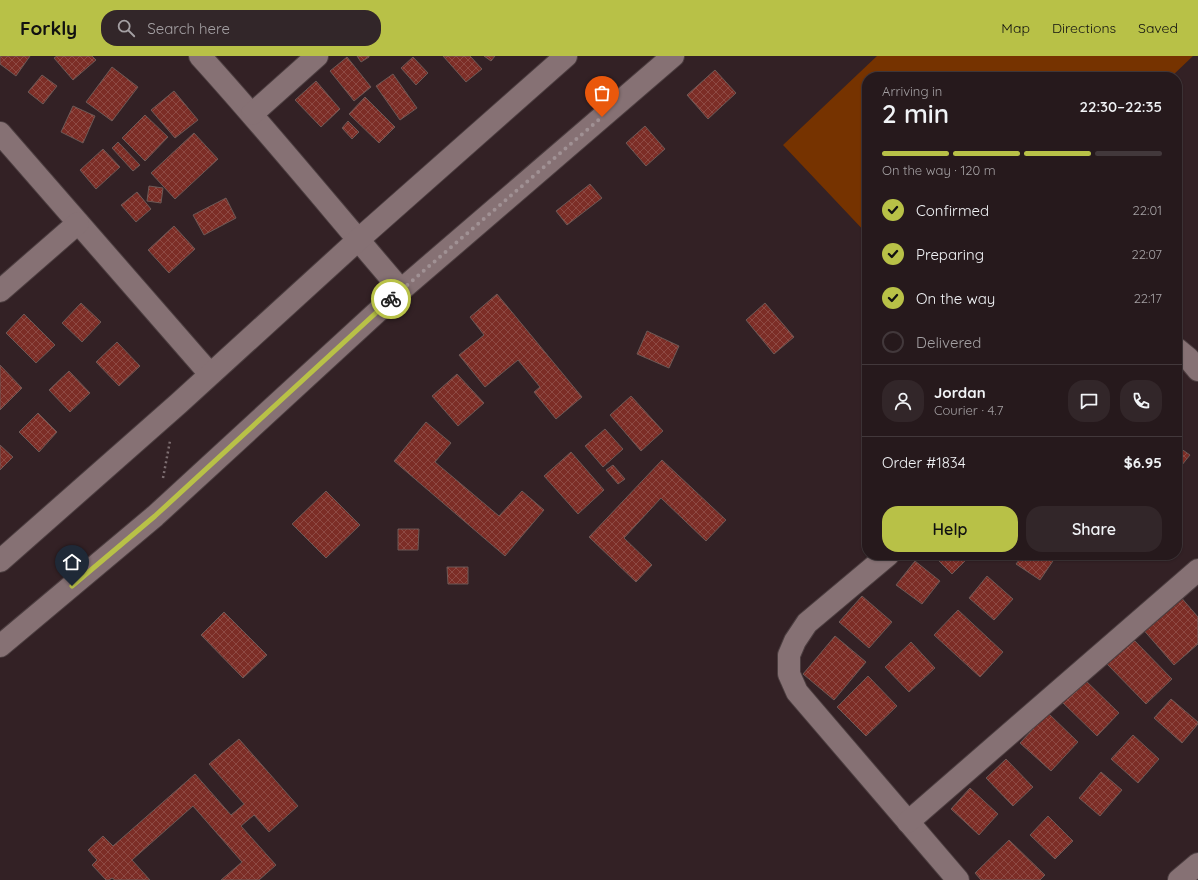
<!DOCTYPE html>
<meta charset="utf-8">
<style>
:root{--surface:#26191c;--page:#322629;--text:#f1f3f6;--muted:#a4a0a3;--line:#42383b;--accent:#b8c147}
body{margin:0;font-family:Quicksand,sans-serif;background:var(--page);color:var(--text);height:100vh;display:flex;flex-direction:column;font-size:15px;white-space:nowrap}
*{box-sizing:border-box;margin:0}
p{font-size:13px;color:var(--muted)}
.icon{flex:none;width:22px;height:22px;fill:none;stroke:currentColor;stroke-width:2;stroke-linecap:round;stroke-linejoin:round}
.map{position:relative;flex:1;overflow:hidden}
.details{position:absolute;left:862px;top:16px;width:320px;height:488px;display:flex;flex-direction:column;background:var(--surface);border-radius:16px;box-shadow:0 1px 3px #0004,0 0 0 1px var(--line)}
.details>*{flex:none}
.pin{position:absolute;display:grid;place-items:center;width:34px;height:34px;color:#fff;margin:-41px -17px;border-radius:50% 50% 50% 0;rotate:-45deg;box-shadow:0 0 4px #0007}
.pin .icon{rotate:45deg}
.courier{position:absolute;display:grid;place-items:center;width:40px;height:40px;margin:-20px;border:3px solid #b8c147;border-radius:50%;background:#fff;color:#222;box-shadow:0 1px 5px #0007}
.summary em{font-style:normal;font-weight:600}
.summary div{display:flex;flex-direction:column-reverse}
.summary{display:flex;align-items:center;justify-content:space-between;height:68px;padding:0 20px}
h1{font-size:26px;font-weight:600;line-height:30px}
.bar{display:grid;grid-template-columns:repeat(4,1fr);gap:6px 4px;align-content:center;height:48px;padding:0 20px}
.bar i{height:5px;border-radius:3px;background:var(--line)}
.bar .on{background:var(--accent)}
.bar p{grid-column:span 4}
.line{display:flex;align-items:center;gap:10px;padding:0 20px;border-top:1px solid var(--line)}
.line div{flex:1}
.round{display:grid;place-items:center;flex:none;width:42px;height:42px;border-radius:16px;background:var(--page)}
ol{padding:0 20px;list-style:none}
li{display:flex;align-items:center;gap:12px;height:44px}
li p{margin-inline-start:auto}
li .icon{padding:4px;border-radius:50%;background:var(--accent);color:#111;stroke-width:4}
li:last-child{color:var(--muted)}
li i{width:22px;height:22px;border:2px solid var(--line);border-radius:50%}
.cta{display:flex;gap:8px;margin-top:auto;padding:8px 20px}
.cta a{flex:1;height:46px;border-radius:16px;background:var(--accent);color:#111;font-size:16px;font-weight:600;line-height:46px;text-align:center}
.cta a+a{background:var(--page);color:var(--text)}
header{display:flex;align-items:center;gap:24px;box-sizing:border-box;height:56px;padding:0 20px;background:var(--accent);color:#111}
header strong{font-size:19px}
nav{display:flex;gap:22px;margin-inline-start:auto;font-size:14px}
.search{width:280px;height:36px;background:var(--page);display:flex;align-items:center;gap:10px;box-sizing:border-box;padding:0 14px;border-radius:16px;color:var(--muted);font-size:15px}
.map>svg:first-child{display:block}
.green{fill:#763300}
.building{fill:url(#building-cross-hatch);stroke:#6d5956}
.lines{fill:none;stroke-linecap:round;stroke-linejoin:round}
.minor-casing{stroke:#4c3e40;stroke-width:24}
.path{stroke:#7d6e71;stroke-width:2.5;stroke-dasharray:2 3;stroke-linecap:butt}
.minor{stroke:#867174;stroke-width:22}
.done{stroke:#a09194;stroke-width:4;stroke-dasharray:0 7.2}
.route{stroke:#b8c147;stroke-width:5}
</style>
<header>
<strong>Forkly</strong>
<div class="search"><svg class="icon" aria-label="search" viewBox="0 0 24 24"><circle cx="10" cy="10" r="6"/><path d="M15 15l6 6"/></svg>Search here</div>
<nav><a>Map</a><a>Directions</a><a>Saved</a></nav>
</header>
<div class="map">
<svg width="1198" height="824" viewBox="0 0 1198 824">
<defs>
<pattern id="building-cross-hatch" width="8" height="8" patternUnits="userSpaceOnUse"><rect width="8" height="8" fill="#7c2d26"/><path d="M0 0l8 8M0 8l8-8" fill="none" stroke="#8e4a44"/></pattern>
</defs>
<rect width="100%" height="100%" fill="#332125"/>
<path class="green" d="M877,0H1193L1171,21H867V178L783,89Z"/>
<g class="building">
<path d="M0,0H30L16,20L0,8Z"/>
<path d="M57,0H92L96,4L73,24L54,2Z"/>
<path d="M357,0H369V1L361,6Z"/>
<path d="M443,0H470L482,13L466,26Z"/>
<path d="M484,0H495L491,5Z"/>
<path d="M347,1L371,31L354,45L330,15Z"/>
<path d="M413,1L428,17L416,29L401,12Z"/>
<path d="M112,11L138,31L112,65L86,46Z"/>
<path d="M715,14L736,37L708,63L687,39Z"/>
<path d="M393,18L417,52L400,64L376,30Z"/>
<path d="M42,19L57,30L43,48L28,36Z"/>
<path d="M316,25L340,53L321,71L295,44Z"/>
<path d="M174,35L198,64L175,82L151,54Z"/>
<path d="M365,41L395,71L379,87L349,58Z"/>
<path d="M73,50L95,60L83,87L61,76Z"/>
<path d="M145,59L168,81L145,105L122,82Z"/>
<path d="M348,65L359,76L352,83L342,72Z"/>
<path d="M645,70L665,93L646,110L626,87Z"/>
<path d="M194,77L218,103L175,143L151,117Z"/>
<path d="M118,86L140,109L133,115L112,92Z"/>
<path d="M103,93L120,111L96,133L80,114Z"/>
<path d="M590,128L602,142L567,169L556,155Z"/>
<path d="M149,130L163,132L161,147L147,145Z"/>
<path d="M137,136L151,153L136,166L121,149Z"/>
<path d="M226,142L236,162L204,179L193,159Z"/>
<path d="M174,170L195,193L169,217L148,194Z"/>
<path d="M497,238L582,341L556,363L534,336L540,331L518,304L485,331L459,299L484,279L470,261Z"/>
<path d="M81,247L101,266L82,286L62,267Z"/>
<path d="M765,247L794,281L774,298L746,264Z"/>
<path d="M24,258L55,289L36,307L6,277Z"/>
<path d="M647,275L679,290L669,312L637,298Z"/>
<path d="M117,286L140,310L119,330L96,306Z"/>
<path d="M0,309L22,332L0,354Z"/>
<path d="M69,315L90,337L70,356L49,334Z"/>
<path d="M457,318L484,347L458,370L432,340Z"/>
<path d="M631,340L663,375L641,395L610,359Z"/>
<path d="M38,357L57,376L39,396L19,376Z"/>
<path d="M426,366L451,387L435,406L499,460L522,435L544,454L505,500L394,405Z"/>
<path d="M605,373L623,393L603,411L585,390Z"/>
<path d="M0,389L13,401L0,414Z"/>
<path d="M1177,390L1190,399L1177,415Z"/>
<path d="M571,396L604,434L578,458L544,420Z"/>
<path d="M662,404L726,464L706,485L661,442L624,482L652,509L636,526L589,481Z"/>
<path d="M613,409L625,423L618,428L606,414Z"/>
<path d="M326,435L360,469L326,502L292,468Z"/>
<path d="M398,473H419L418,494H398Z"/>
<path d="M933,499H969L970,500L952,518Z"/>
<path d="M1023,499H1057L1040,524L1016,508Z"/>
<path d="M915,505L940,525L922,548L896,529Z"/>
<path d="M447,511H468V528H448Z"/>
<path d="M987,520L1013,543L994,564L969,542Z"/>
<path d="M1179,539L1198,561V588L1174,609L1141,571Z"/>
<path d="M862,540L892,566L869,592L839,566Z"/>
<path d="M958,554L1003,596L980,621L934,579Z"/>
<path d="M224,556L267,599L243,622L201,579Z"/>
<path d="M835,580L866,606L834,644L803,618Z"/>
<path d="M1133,583L1172,623L1146,648L1107,608Z"/>
<path d="M911,586L935,612L909,636L885,611Z"/>
<path d="M868,620L897,650L866,680L837,651Z"/>
<path d="M1081,620L1119,657L1097,680L1059,643Z"/>
<path d="M1171,643L1198,666V668L1182,687L1154,662Z"/>
<path d="M1048,657L1078,686L1051,715L1020,687Z"/>
<path d="M1133,679L1159,703L1138,727L1111,703Z"/>
<path d="M239,683L298,750L269,776L254,759L241,770L276,809L259,824H221L242,806L193,750L132,804L150,824H115L112,822L109,824H106L92,809L97,804L88,794L103,780L113,790L195,718L231,759L244,748L209,708Z"/>
<path d="M1006,703L1033,731L1013,750L986,722Z"/>
<path d="M1101,716L1122,734L1100,760L1079,742Z"/>
<path d="M970,732L998,758L979,779L951,753Z"/>
<path d="M1048,760L1073,785L1055,803L1030,779Z"/>
<path d="M1009,784L1045,819L1040,824H981L975,817Z"/>
</g>
<g class="lines">
<g class="minor-casing">
<g id="minor">
<path d="M200,0C269,76 334,156 401,234"/>
<path d="M252,58L317,0"/>
<path d="M0,77L210,318"/>
<path d="M0,235L78,167"/>
<path d="M1177,293L1188,302L1198,314"/>
<path d="M888,499L807,567L795,585L789,599V618L797,636L958,824"/>
<path d="M0,505L178,348L358,184L566,0"/>
<path d="M0,590L155,460L401,234L673,0"/>
<path d="M908,766L1198,514"/>
<path d="M1179,824L1198,808"/>
</g>
</g>
<path class="path" d="M163,422L170,385"/>
<use href="#minor" class="minor"/>
</g>
<g class="lines">
<path class="done" d="M391,243L602,61"/>
<path class="route" d="M72,530L155,460L391,243"/>
</g>
</svg>
<div class="pin" style="left:602px;top:61px;background:#ea580c"><svg class="icon" aria-label="bag" viewBox="0 0 24 24"><path d="M5 8h14l-1 12H6zM9 8a3 3 0 0 1 6 0"/></svg></div>
<div class="pin" style="left:72px;top:530px;background:#1f2937"><svg class="icon" aria-label="home" viewBox="0 0 24 24"><path d="M3 11l9-7 9 7M6 9v11h12V9"/></svg></div>
<div class="courier" style="left:391px;top:243px"><svg class="icon" aria-label="bike" viewBox="0 0 24 24"><circle cx="6" cy="16" r="4"/><circle cx="18" cy="16" r="4"/><path d="M6 16l4-8h5l3 8M10 8l3 8H6M13 5h3"/></svg></div>
<section class="details">
<div class="summary"><div><h1>2 min</h1><p>Arriving in</p></div><em>22:30–22:35</em></div>
<div class="bar"><i class="on"></i><i class="on"></i><i class="on"></i><i></i><p>On the way · 120 m</p></div>
<ol>
<li><svg class="icon" aria-label="check" viewBox="0 0 24 24"><path d="M5 12l5 5 9-10"/></svg>Confirmed<p>22:01</p></li>
<li><svg class="icon" aria-label="check" viewBox="0 0 24 24"><path d="M5 12l5 5 9-10"/></svg>Preparing<p>22:07</p></li>
<li><svg class="icon" aria-label="check" viewBox="0 0 24 24"><path d="M5 12l5 5 9-10"/></svg>On the way<p>22:17</p></li>
<li><i></i>Delivered</li>
</ol>
<div class="line" style="height:72px"><a class="round"><svg class="icon" aria-label="person" viewBox="0 0 24 24"><circle cx="12" cy="8" r="4"/><path d="M4 21q1-7 8-7t8 7"/></svg></a><div><b>Jordan</b><p>Courier · 4.7</p></div><a class="round"><svg class="icon" aria-label="chat" viewBox="0 0 24 24"><path d="M4 5h16v11H9l-5 4z"/></svg></a><a class="round"><svg class="icon" aria-label="phone" viewBox="0 0 24 24"><path d="M5 4h4l2 5-3 2q2 4 5 5l2-3 5 2v4C11 20 4 13 5 4z"/></svg></a></div>
<div class="line" style="height:52px"><div>Order #1834</div><b>$6.95</b></div>
<div class="cta"><a>Help</a><a>Share</a></div>
</section>
</div>
